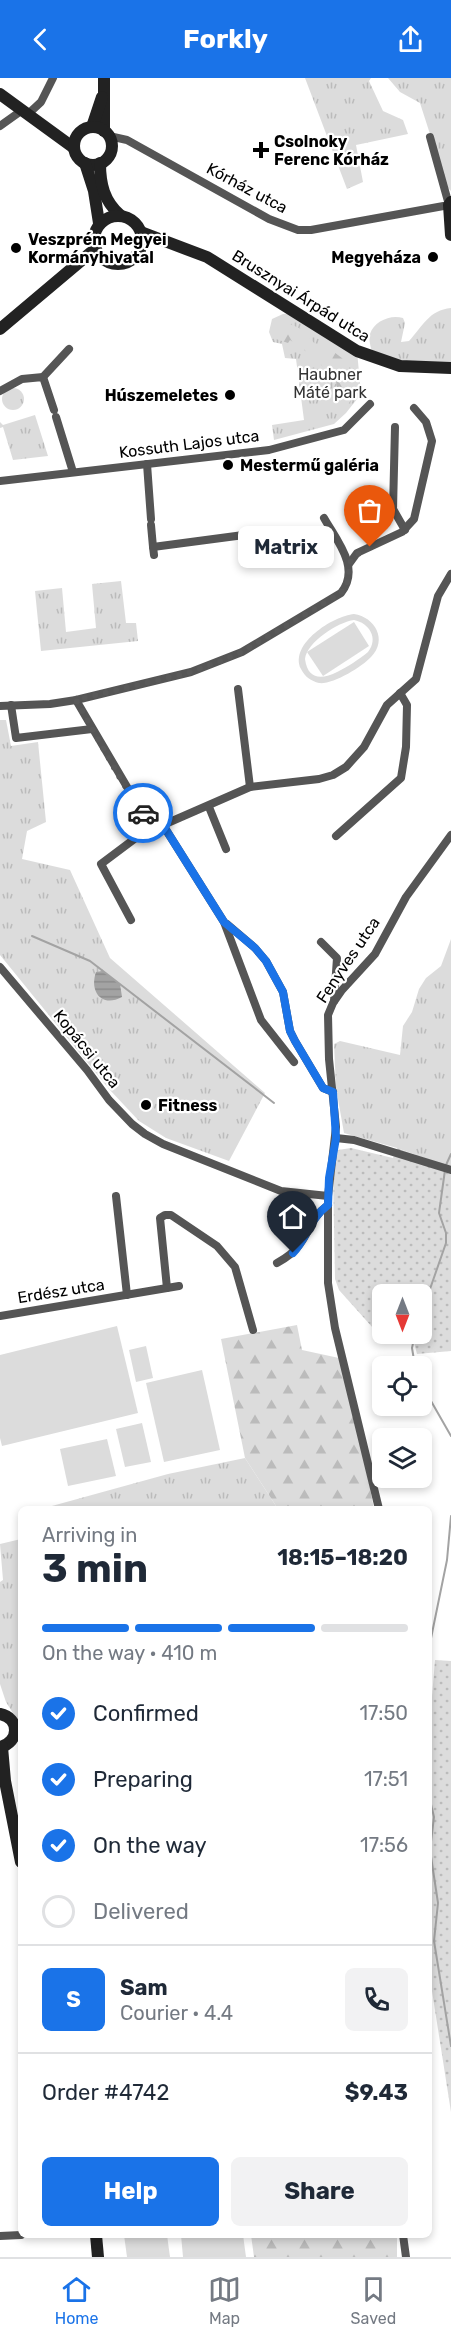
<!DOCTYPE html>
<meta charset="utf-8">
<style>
:root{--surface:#fff;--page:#f2f2f3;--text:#1f2937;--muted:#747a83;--line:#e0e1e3;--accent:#1a73e8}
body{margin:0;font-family:Rubik,sans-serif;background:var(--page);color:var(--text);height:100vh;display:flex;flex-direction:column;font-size:22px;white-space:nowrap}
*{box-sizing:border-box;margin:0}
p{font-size:20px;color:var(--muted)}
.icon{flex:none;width:33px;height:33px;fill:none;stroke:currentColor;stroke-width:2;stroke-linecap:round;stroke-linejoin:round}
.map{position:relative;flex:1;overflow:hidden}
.details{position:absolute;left:18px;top:1428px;width:414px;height:732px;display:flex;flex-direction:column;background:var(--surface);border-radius:9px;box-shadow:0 3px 9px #0003}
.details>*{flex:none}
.needle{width:39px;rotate:180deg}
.controls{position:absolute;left:372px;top:1206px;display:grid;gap:12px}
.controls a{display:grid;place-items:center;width:60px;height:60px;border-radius:9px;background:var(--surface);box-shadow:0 3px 9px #0003;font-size:30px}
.pin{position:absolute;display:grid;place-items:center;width:51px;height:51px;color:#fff;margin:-62px -26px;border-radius:50% 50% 50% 0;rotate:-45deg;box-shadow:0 0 6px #0007}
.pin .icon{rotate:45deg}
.courier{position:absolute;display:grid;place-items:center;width:60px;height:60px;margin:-30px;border:4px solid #1a73e8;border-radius:50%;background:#fff;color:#222;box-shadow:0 2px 8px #0007}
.bubble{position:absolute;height:42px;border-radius:9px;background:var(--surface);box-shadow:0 3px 9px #0003;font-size:20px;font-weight:700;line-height:42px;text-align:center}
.overview em{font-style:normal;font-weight:700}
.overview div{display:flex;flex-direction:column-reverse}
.overview{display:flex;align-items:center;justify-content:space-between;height:102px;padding:0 24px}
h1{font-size:39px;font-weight:700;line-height:45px}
.bar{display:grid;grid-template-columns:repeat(4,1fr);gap:9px 6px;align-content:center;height:72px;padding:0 24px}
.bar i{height:8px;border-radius:4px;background:var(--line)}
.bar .on{background:var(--accent)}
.bar p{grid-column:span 4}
.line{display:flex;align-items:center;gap:15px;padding:0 24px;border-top:2px solid var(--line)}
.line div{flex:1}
.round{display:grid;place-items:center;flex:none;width:63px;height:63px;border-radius:9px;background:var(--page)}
ol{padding:0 24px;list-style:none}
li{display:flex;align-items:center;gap:18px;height:66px}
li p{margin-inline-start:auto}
li .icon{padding:6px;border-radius:50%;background:var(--accent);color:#fff;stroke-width:4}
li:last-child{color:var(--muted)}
li i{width:33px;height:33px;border:3px solid var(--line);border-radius:50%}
.primary-button{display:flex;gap:12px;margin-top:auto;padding:12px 24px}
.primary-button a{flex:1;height:69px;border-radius:9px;background:var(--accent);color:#fff;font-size:24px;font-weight:700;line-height:69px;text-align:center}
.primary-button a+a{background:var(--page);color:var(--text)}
header{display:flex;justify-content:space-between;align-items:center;height:78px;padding:0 24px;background:var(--accent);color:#fff;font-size:27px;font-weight:700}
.tabs{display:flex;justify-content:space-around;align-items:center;height:84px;border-top:2px solid var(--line);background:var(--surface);font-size:16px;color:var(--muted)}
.tabs a{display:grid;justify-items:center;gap:3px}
.tabs .on{color:var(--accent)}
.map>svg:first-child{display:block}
.grass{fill:url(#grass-tufts)}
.forest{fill:url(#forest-firs)}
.garden{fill:url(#garden-dots);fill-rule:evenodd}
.pitch{fill:#dcdcdc;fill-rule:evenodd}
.water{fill:url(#water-rules)}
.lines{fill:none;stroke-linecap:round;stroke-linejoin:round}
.stream{stroke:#a3a3a3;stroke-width:2}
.street{stroke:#555;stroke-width:8}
.secondary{stroke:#222;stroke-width:12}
.done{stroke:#595959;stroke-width:6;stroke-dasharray:0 10.8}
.route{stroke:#1a73e8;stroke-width:8}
.poi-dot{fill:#000;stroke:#fff;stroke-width:2}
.labels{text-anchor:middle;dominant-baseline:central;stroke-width:4.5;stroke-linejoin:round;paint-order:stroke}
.poi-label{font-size:16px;font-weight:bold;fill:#000;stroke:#fff;text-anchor:start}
.street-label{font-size:16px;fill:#000;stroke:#fff}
.park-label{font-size:16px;fill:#333;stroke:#fff}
</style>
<header><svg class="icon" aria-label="back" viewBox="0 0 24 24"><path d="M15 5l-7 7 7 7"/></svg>Forkly<svg class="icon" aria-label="share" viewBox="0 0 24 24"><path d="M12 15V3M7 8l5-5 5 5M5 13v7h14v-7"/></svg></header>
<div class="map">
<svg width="451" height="2179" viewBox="0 0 451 2179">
<defs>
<pattern id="grass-tufts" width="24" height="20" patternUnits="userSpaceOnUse" patternTransform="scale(1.5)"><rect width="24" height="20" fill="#dcdcdc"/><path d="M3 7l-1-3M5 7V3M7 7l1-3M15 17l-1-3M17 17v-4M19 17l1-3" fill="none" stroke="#bbb"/></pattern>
<pattern id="forest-firs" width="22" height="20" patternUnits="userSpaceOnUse" patternTransform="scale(1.5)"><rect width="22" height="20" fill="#dcdcdc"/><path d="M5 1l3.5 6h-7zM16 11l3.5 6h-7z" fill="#bbb"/></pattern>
<pattern id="garden-dots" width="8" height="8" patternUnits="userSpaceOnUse" patternTransform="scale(1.5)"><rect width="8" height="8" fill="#dcdcdc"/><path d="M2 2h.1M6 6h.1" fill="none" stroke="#bbb" stroke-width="1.8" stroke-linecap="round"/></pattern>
<pattern id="water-rules" width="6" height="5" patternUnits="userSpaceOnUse" patternTransform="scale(1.5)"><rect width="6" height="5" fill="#a3a3a3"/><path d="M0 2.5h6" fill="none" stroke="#8b8b8b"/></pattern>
</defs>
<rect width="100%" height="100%" fill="#fff"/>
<g class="grass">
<path d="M305,0H371L369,3L383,33L403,42L408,56L356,67L363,104L347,111Z"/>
<path d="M388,0H451V113L447,109L420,25L400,14Z"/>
<path d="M451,230V290L375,281C372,273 368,264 370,256C374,243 391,236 403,240L405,245L401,264L409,263C423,248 429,232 451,230Z"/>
<path d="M295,235L357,273L361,316L346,335L334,346L274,362L272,347L304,342L296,281L285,280L282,266L273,264L269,254L272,241L283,236Z"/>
<circle cx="13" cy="321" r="11"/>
<path d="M35,337L48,378L13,382L3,349L0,350V344L3,347Z"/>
<path d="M121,503L126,545H136L138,563L41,573L35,513L62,510L66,554L96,550L92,506Z"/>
<path d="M0,642H6L11,668L38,664L46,744L27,753L22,781L70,792L110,880L265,1015L229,1083L166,1060L139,1043L109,1011L0,877Z"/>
<path d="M451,861V1090L397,1070L344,1055L336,1010L334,966L340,963L400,977L403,948L412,934L419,911L426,900L441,888Z"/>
<path d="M245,1380L278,1431H41L168,1396Z"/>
<path d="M21,1461V1648L6,1624L0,1606V1504L3,1502L0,1466Z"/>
</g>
<g class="forest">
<path d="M286,244L301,251L317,268L334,274L347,284L353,299L354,311L349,328L344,331L339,328L336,303L314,279L290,262L288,265L276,261L274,257L280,250V245Z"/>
<path d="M297,1247L302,1272L339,1280L352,1317L374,1431H278L245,1380L221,1261Z"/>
<path d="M251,2157H397V2179H254Z"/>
</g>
<g class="garden">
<path d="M351,1070L393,1080L397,1070L451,1090V1273L417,1276L412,1257L381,1259L339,1212L335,1201L333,1094L338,1072ZM382,1216H422V1256H382Z"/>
<path d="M435,1582L451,1583V2034L429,1894V1655Z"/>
</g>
<g class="pitch">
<path d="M354,536C375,539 388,562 371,579C362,589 332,607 319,605C311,603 305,599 301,591C289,566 333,538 354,536ZM354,542C369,545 379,560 368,574C364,578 358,581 353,585C337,595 309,612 305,581C307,564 338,544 354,542Z"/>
<path d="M354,544L369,568L323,598L307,574Z"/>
<path d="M117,1248L138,1335L2,1368L0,1360V1277Z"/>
<path d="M146,1268L153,1300L136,1304L129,1272Z"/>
<path d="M202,1292L220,1372L164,1384L146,1305Z"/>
<path d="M142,1345L151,1384L125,1389L116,1351Z"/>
<path d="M107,1361L116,1398L68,1408L60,1371Z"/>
<path d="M124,2157H167L170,2179H127Z"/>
<path d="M181,2157H243L246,2179H183Z"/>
</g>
<path class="water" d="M103,893L120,906L122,919C102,930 89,914 96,894Z"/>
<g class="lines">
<g class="stream">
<path d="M32,858L90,883L274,1025"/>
<path d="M446,1087L451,1076"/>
<path d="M422,1234L446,1165V1155L439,1135L445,1092"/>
<path d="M415,1256L412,1270L415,1288"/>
<path d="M422,1313L431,1323L451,1358"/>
<path d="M429,1570L447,1482L451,1438"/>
<path d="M429,1589V1620"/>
<path d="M429,1718L434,1739L430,1772L438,1825L434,1863L451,1968"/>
</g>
<g class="street">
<path d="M27,37L41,24L53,0"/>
<path d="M0,48L21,33"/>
<path d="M109,58L127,62L269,141L298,152H311L449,127L430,59"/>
<path d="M43,299L69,271"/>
<path d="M0,313L22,301L43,299L54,332"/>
<path d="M56,339L73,394"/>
<path d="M395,349L393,431L405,452"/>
<path d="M147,386L151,441"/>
<path d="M0,403L269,372L344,352L370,326"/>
<path d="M151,447L153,469"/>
<path d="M154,477L153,469L259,455"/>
<path d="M349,486L357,475L402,454L414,441L432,363L426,344L414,330"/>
<path d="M238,611L250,709"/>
<path d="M76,622L140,731L146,739L163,747L250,709L319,701L333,697L346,689L364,669L387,627L416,601L438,518L451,496"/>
<path d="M11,627L16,660L92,651"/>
<path d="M0,628L50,626L76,622L191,594L242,574L341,515C361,490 337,463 324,440"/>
<path d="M209,729L226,771"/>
<path d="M163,747L224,844L261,942L294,984"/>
<path d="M336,758L401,700L406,669L407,627L400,615"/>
<path d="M131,842L101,786L141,756L151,742"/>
<path d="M227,846L255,870L266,883L283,914L290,953L295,963L323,1010L333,1014"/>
<path d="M321,864L337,880L334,923"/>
<path d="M0,889L87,992L109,1022L132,1046L145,1056L163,1066L281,1113L328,1118"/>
<path d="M336,1060L354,1062L451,1092"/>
<path d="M116,1118L127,1217"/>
<path d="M277,1185C286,1180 294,1175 300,1166C311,1151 311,1140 328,1127"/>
<path d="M167,1210L160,1140L165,1137H171L217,1168L235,1189L253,1252"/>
<path d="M0,1238L179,1208"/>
<path d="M379,1431L335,1250L328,1205V1118L336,1049L329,981L328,937L333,925L342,912L375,876L406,819L451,757"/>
<path d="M403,2157L406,2179"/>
<path d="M0,2158L21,2157"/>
</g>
<g class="secondary">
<path d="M104,0V53"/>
<path d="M0,16L74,70"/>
<path d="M92,49L102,19"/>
<circle cx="93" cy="68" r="19"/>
<path d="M85,85L94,113L99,145"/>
<path d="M100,85C100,106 104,123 120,137"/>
<path d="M451,124L449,127L451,157"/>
<circle cx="118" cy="162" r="24"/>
<path d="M141,154L207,179L357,273L400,288L451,290"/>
<path d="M0,251L95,171"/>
<path d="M0,1636C20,1640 20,1664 0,1669"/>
<path d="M2,1669L5,1703L21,1784"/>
<path d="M96,2157L98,2179"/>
</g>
</g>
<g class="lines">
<path class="done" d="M143,735L120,700L76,622L191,594L221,583L242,574L341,515C359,492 335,486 370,469"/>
<path class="route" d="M143,735L151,742L163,747L224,844L255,870L266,883L283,914L290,953L295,963L323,1010L333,1014L336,1060L329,1100L328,1127C309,1141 308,1159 293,1175"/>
</g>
<g class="poi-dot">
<path d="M258 63h6v6h6v6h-6v6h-6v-6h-6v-6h6z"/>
<circle cx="16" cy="170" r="6"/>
<circle cx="433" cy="179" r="6"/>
<circle cx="230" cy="317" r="6"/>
<circle cx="228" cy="387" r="6"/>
<circle cx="146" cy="1027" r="6"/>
</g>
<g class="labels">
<g class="poi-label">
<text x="274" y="63">Csolnoky<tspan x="274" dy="18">Ferenc Kórház</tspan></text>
<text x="28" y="161">Veszprém Megyei<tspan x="28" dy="18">Kormányhivatal</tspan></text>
<text x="421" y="179" text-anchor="end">Megyeháza</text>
<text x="218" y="317" text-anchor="end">Húszemeletes</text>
<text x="240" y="387">Mestermű galéria</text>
<text x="158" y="1027">Fitness</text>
</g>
<g class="street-label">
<text transform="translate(247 110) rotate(28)">Kórház utca</text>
<text transform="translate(301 218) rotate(32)">Brusznyai Árpád utca</text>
<text transform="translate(189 366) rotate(-7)">Kossuth Lajos utca</text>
<text transform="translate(348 882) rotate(-56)">Fenyves utca</text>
<text transform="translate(87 971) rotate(51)">Kopácsi utca</text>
<text transform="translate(61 1213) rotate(-9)">Erdész utca</text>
</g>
<g class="park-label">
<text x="330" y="296">Haubner<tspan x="330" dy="18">Máté park</tspan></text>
</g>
</g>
</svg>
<div class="controls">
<a><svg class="needle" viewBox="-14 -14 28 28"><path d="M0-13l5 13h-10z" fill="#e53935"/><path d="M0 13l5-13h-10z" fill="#747a83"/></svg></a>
<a><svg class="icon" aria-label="locate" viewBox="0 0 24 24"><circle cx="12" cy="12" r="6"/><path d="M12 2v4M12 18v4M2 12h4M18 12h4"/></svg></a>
<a><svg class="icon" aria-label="layers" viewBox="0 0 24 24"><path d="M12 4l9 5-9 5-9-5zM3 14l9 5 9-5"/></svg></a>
</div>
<div class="pin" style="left:370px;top:469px;background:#ea580c"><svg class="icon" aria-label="bag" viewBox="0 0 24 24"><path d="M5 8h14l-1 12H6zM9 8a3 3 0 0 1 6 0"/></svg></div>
<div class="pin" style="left:293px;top:1175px;background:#1f2937"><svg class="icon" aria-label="home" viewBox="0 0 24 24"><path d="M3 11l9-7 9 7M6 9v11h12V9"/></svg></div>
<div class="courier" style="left:143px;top:735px"><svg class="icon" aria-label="car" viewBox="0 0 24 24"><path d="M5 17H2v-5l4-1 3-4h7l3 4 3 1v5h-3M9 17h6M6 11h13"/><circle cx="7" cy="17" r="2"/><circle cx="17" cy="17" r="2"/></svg></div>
<div class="bubble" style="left:238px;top:448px;width:96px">Matrix</div>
<section class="details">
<div class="overview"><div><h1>3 min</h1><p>Arriving in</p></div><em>18:15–18:20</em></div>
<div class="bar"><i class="on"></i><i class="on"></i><i class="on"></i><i></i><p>On the way · 410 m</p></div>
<ol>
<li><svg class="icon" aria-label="check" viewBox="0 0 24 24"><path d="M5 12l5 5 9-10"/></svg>Confirmed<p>17:50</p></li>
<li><svg class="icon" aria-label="check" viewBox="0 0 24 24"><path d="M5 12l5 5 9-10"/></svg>Preparing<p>17:51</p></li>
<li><svg class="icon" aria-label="check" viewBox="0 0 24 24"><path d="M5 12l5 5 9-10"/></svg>On the way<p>17:56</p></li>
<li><i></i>Delivered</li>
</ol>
<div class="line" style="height:108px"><b class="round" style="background:var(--accent);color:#fff">S</b><div><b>Sam</b><p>Courier · 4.4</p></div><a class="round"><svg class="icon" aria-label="phone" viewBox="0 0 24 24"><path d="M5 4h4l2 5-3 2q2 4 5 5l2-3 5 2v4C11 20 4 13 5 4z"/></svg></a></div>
<div class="line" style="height:78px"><div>Order #4742</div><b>$9.43</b></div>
<div class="primary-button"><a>Help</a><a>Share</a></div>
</section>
</div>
<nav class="tabs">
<a class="on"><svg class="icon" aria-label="home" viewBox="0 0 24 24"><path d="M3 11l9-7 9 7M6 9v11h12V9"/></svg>Home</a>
<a><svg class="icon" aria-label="map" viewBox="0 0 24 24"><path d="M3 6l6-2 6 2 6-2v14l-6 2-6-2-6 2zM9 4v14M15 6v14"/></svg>Map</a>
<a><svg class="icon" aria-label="saved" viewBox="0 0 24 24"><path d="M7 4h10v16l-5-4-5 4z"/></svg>Saved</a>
</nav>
